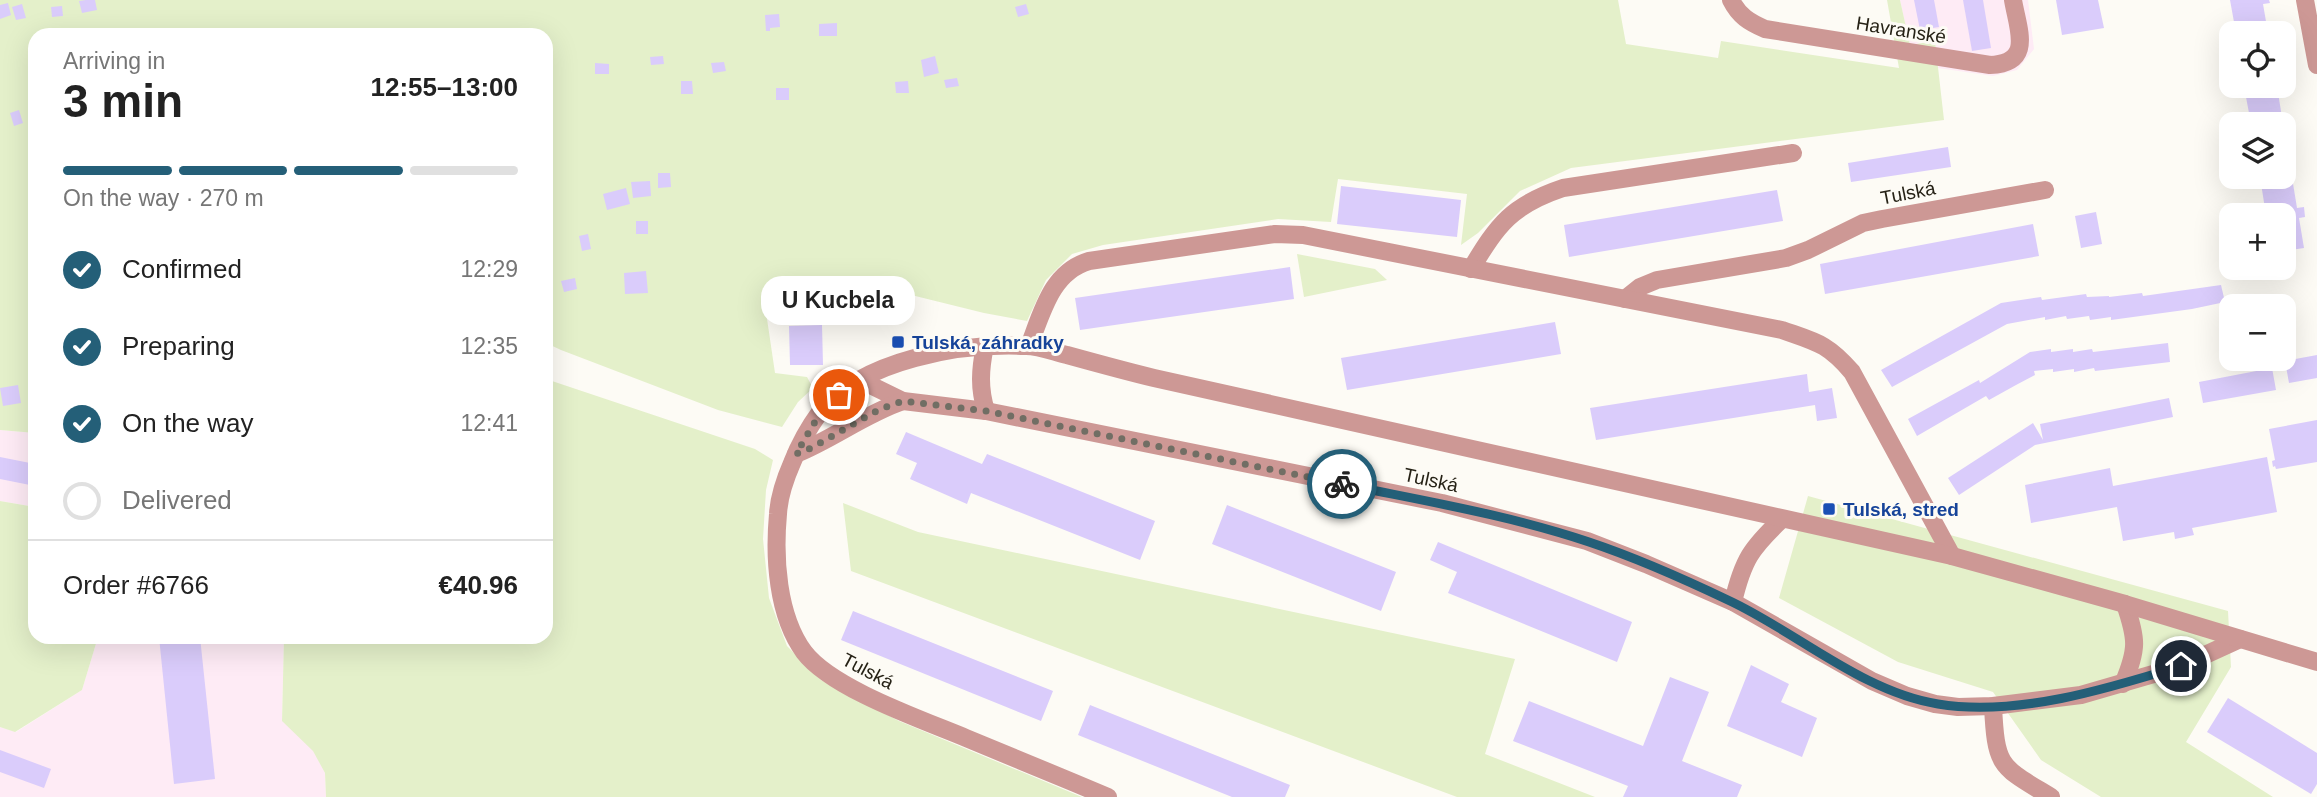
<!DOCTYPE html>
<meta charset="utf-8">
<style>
:root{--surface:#fff;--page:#f2f2f2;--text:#222;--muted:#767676;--line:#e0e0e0;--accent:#245f78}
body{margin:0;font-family:Helvetica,sans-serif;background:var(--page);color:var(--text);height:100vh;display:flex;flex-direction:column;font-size:26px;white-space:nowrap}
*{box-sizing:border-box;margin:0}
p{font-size:23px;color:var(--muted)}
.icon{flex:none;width:38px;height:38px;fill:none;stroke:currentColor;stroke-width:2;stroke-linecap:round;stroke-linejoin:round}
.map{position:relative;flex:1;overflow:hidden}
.details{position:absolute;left:28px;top:28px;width:525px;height:616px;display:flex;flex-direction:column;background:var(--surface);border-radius:21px;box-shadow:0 7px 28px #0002}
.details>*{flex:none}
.tools{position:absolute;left:2219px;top:21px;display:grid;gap:14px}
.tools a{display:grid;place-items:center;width:77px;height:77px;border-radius:14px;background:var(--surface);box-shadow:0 7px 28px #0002;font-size:35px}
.pin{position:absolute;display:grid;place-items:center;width:60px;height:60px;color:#fff;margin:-30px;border:4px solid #fff;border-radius:50%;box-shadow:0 2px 7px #0007}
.courier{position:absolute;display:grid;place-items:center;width:70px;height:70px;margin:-35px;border:5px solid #245f78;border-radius:50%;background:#fff;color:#222;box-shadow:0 2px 9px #0007}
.bubble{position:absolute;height:49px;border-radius:21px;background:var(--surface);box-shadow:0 7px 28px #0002;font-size:23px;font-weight:800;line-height:49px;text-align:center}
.headline em{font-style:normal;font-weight:800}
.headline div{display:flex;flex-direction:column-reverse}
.headline{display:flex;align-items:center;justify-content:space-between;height:119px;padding:0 35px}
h1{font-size:46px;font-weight:800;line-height:52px}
.bar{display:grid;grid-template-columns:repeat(4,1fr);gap:10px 7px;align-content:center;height:84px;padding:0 35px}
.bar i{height:9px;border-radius:5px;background:var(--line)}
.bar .on{background:var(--accent)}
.bar p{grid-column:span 4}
.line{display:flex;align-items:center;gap:18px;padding:0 35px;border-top:2px solid var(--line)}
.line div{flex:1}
ol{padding:0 35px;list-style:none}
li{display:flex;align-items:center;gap:21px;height:77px}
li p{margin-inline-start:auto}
li .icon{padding:7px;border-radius:50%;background:var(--accent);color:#fff;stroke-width:4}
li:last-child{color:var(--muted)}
li i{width:38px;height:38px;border:4px solid var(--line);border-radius:50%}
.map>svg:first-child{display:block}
.industrial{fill:#feebf5}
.green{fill:#e4f0ca}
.building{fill:#daccfb}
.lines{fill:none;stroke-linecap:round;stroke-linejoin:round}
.minor{stroke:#cd9895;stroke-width:18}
.done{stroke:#716e64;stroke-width:7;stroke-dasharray:0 12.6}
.route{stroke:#245f78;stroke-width:9}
.transit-dot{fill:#1a4fb4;stroke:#fdfbf5;stroke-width:2.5}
.labels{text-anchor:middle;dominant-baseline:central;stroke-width:6;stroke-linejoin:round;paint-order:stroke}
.street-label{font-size:19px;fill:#262216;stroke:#fdfbf5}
.transit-label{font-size:19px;font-weight:bold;fill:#164399;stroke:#fdfbf5;text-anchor:start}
</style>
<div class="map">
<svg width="2317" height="797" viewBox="0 0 2317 797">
<rect width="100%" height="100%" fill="#fdfbf5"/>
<g class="industrial">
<path d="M1900,0H2028L2034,49L2017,70L1993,76L1938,68L1935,41L1910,45Z"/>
<path d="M0,430L35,433V507L0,501Z"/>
<path d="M98,637H284L282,720L313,750L325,773L326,797H0V727L16,732L82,690Z"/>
</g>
<g class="green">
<path d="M0,0H1618L1626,44L1718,58L1721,41L1899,68L1887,0H1900L1910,45L1935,41L1944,120L1571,168L1520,191L1478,233L1461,245L1467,194L1338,179L1331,222L1278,219L1103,245L1072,254L1046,280L1027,321L984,313L891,290L871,292L827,305L766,312L775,373L807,377L813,388L798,402L782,427L718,410L561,350L546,343V35H35V433L0,430Z"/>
<path d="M1297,254L1375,269L1387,280L1304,297Z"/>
<path d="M546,379L755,449L773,460L766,490L763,539L769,598L787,646L821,680L899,721L1082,797H326L325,773L313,751L282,721L284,637H546Z"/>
<path d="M1808,496L2228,611L2231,667L2186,742L2273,797H2101L2041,760L1993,692L1898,662L1779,598Z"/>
<path d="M0,501L35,507V637H98L82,690L15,732L0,727Z"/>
<path d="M843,503L918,532L1515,659L1485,754L1595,797H1457L851,571Z"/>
</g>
<g class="building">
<path d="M86,0H95L97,10L82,13L79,1Z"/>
<path d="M1914,0H1934L1939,27L1920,30Z"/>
<path d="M1963,0H1983L1991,48L1972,51Z"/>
<path d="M2056,0H2098L2104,28L2062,35Z"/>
<path d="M2230,0H2269L2270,3L2263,4L2268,33H2236Z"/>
<path d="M8,3L11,15L0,19V5Z"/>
<path d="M22,4L26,18L16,20L12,7Z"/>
<path d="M1026,4L1029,14L1018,17L1015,7Z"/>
<path d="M62,6L63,16L52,17L51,7Z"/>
<path d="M779,14L780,27L770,28V31H766L765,15Z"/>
<path d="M837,23V36H819V24Z"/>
<path d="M663,56L664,64L651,65L650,57Z"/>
<path d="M935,56L939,73L924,77L921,60Z"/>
<path d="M724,62L726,71L713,73L711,63Z"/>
<path d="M595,63L609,64V74H595Z"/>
<path d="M957,78L959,86L946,88L944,80Z"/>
<path d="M681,81H692L693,94H681Z"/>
<path d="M908,81L909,93H896L895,82Z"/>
<path d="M2244,86H2277L2283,124H2251Z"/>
<rect x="776" y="88" width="13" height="12"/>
<path d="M19,110L23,123L14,126L10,113Z"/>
<path d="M2293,134L2295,146L2287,147L2297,208L2304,207L2305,217L2299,218L2304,248L2284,251V215H2266L2260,177H2284V136Z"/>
<path d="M1948,147L1951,167L1851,182L1848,163Z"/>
<path d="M658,173H670L671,187L658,188Z"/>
<path d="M650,181L651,196L633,198L631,182Z"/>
<path d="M1341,186L1461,200L1457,237L1337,224Z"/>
<path d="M626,188L630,204L607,210L603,194Z"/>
<path d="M1777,190L1783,221L1569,257L1564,225Z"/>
<path d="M2096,212L2102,244L2081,248L2075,216Z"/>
<rect x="636" y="221" width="12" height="13"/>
<path d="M2033,224L2039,256L1825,294L1820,264Z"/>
<path d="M588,234L591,249L582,251L579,236Z"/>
<path d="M1290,267L1294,299L1080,330L1075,298Z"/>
<path d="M646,271L648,293L625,294L624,273Z"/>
<path d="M575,278L577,289L564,292L561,281Z"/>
<path d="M2221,285L2225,302L2192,309L2111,320V317L2090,320L2089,316L2067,319L2066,316L2045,320V317L2007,324L1892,387L1881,370L2001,303L2041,297L2042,300L2086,294L2087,297L2109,296V297L2142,293L2143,296Z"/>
<path d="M1555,322L1561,354L1347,390L1341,358Z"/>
<path d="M822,325L823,365H790L789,326Z"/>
<path d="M2168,343L2170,362L2095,371L2094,368L2074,372V369L2053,372V369L2034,371L2035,375L2016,385L1989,400L1986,396L1917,436L1908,419L1979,380L1980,383L2030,352L2051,349V352L2073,349V352L2092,349L2093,352Z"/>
<path d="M2317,355V378L2289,383L2285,361Z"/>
<path d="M2272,368L2276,390L2203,403L2199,382Z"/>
<path d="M1807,374L1809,392L1832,388L1837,418L1817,421L1815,405L1596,440L1590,408Z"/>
<path d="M18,385L21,403L3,406L0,388Z"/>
<path d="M2169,398L2173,417L2035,445L1959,495L1948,478L2033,423L2043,440L2040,424Z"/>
<path d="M2317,420V462L2276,469L2275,466L2273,467L2272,461L2275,460L2269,429Z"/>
<path d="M906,432L982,464L987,454L1155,521L1140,560L971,493L967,504L910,479L917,463L896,454Z"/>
<path d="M0,457L35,464V486L0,479Z"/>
<path d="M2267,457L2277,512L2192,528L2194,535L2175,539L2174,532L2123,541L2117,507L2031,523L2025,485L2110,468L2113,486Z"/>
<path d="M1227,505L1396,572L1381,611L1212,544Z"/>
<path d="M1438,542L1632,622L1617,662L1448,593L1457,572L1430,560Z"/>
<path d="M853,611L1053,691L1041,721L841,640Z"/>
<path d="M159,637H200L215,779L174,784Z"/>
<path d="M1751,665L1789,684L1781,702L1817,718L1802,757L1727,726Z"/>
<path d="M1670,677L1709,692L1682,761L1742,785L1737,797H1623L1628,786L1513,741L1529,701L1643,746Z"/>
<path d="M2228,698L2317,753V784L2311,794L2207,732Z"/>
<path d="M1090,705L1290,785L1285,797H1232L1078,735Z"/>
<path d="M0,750L51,769L44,788L0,772Z"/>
</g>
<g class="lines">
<g class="minor">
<path d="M1731,0C1739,16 1749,22 1765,29L1990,65C2034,63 2018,30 2013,0"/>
<path d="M2305,0L2317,65"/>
<path d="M1471,269C1498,224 1512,205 1563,188L1793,153"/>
<path d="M1625,299L1640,287L1657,280L1786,258L1808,250L1863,223L1882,219L2045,190"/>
<path d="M985,346C980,370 979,388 986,411"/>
<path d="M1029,346C1042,313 1051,272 1089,261L1275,234L1303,235L1782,330C1816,342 1827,343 1852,372L1952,556"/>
<path d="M860,380L903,401L986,411L1442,503L1587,541L1646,564L1733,602L1872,681L1907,696L1935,704L1958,707L1993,706L2081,695L2181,666L2240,639"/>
<path d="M796,454C833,439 865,414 903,401"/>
<path d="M1733,602C1743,560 1751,548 1782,519"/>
<path d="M2123,684C2138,649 2137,639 2125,604"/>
<path d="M1993,706C1996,768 2000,766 2051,797"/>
<path d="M1108,797C1061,777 1014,758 966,738C923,720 832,689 804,652C777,615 774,557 778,514C779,496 785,479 792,463C799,445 809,427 820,412C863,359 961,343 1026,346C1039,346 1054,352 1067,355C1096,363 1125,371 1154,378L1952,556L2125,604L2317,662"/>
</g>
</g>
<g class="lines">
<path class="done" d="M839,395L822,410L796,454L811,448L880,409L903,401L986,411L1342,484"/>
<path class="route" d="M1342,484C1424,501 1509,515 1589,542C1637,558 1684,579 1730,601C1798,633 1863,692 1938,704C2016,717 2107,689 2181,666"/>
</g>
<g class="transit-dot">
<rect x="891" y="335" width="14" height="14" rx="3.5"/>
<rect x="1822" y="502" width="14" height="14" rx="3.5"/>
</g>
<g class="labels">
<g class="street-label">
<text transform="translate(1901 30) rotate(9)">Havranské</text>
<text transform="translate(1908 193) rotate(-11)">Tulská</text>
<text transform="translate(1431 480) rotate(12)">Tulská</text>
<text transform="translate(868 671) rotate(28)">Tulská</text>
</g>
<g class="transit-label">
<text x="912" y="342">Tulská, záhradky</text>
<text x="1843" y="509">Tulská, stred</text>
</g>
</g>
</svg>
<div class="tools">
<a><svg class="icon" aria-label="locate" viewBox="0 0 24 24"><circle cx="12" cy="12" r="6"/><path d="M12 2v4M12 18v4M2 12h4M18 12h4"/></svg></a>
<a><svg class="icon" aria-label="layers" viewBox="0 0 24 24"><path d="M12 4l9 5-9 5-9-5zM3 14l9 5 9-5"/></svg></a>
<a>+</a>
<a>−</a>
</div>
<div class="pin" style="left:839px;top:395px;background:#ea580c"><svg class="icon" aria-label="bag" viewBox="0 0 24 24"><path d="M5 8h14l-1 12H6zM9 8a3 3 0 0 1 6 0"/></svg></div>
<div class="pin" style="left:2181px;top:666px;background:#1f2937"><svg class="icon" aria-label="home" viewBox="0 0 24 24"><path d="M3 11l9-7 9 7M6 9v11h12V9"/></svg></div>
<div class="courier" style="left:1342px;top:484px"><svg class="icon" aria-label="bike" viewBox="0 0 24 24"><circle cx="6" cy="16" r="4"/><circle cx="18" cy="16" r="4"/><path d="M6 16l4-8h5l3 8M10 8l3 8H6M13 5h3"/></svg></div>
<div class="bubble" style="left:761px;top:276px;width:154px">U Kucbela</div>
<section class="details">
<div class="headline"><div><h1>3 min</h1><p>Arriving in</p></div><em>12:55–13:00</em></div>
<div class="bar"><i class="on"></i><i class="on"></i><i class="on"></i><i></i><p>On the way · 270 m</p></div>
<ol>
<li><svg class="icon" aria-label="check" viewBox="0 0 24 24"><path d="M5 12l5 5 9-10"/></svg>Confirmed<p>12:29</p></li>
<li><svg class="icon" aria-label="check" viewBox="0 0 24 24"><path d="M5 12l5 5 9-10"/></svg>Preparing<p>12:35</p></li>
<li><svg class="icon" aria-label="check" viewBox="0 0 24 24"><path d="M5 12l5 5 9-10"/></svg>On the way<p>12:41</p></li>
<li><i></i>Delivered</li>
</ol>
<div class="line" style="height:91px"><div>Order #6766</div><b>€40.96</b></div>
</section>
</div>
